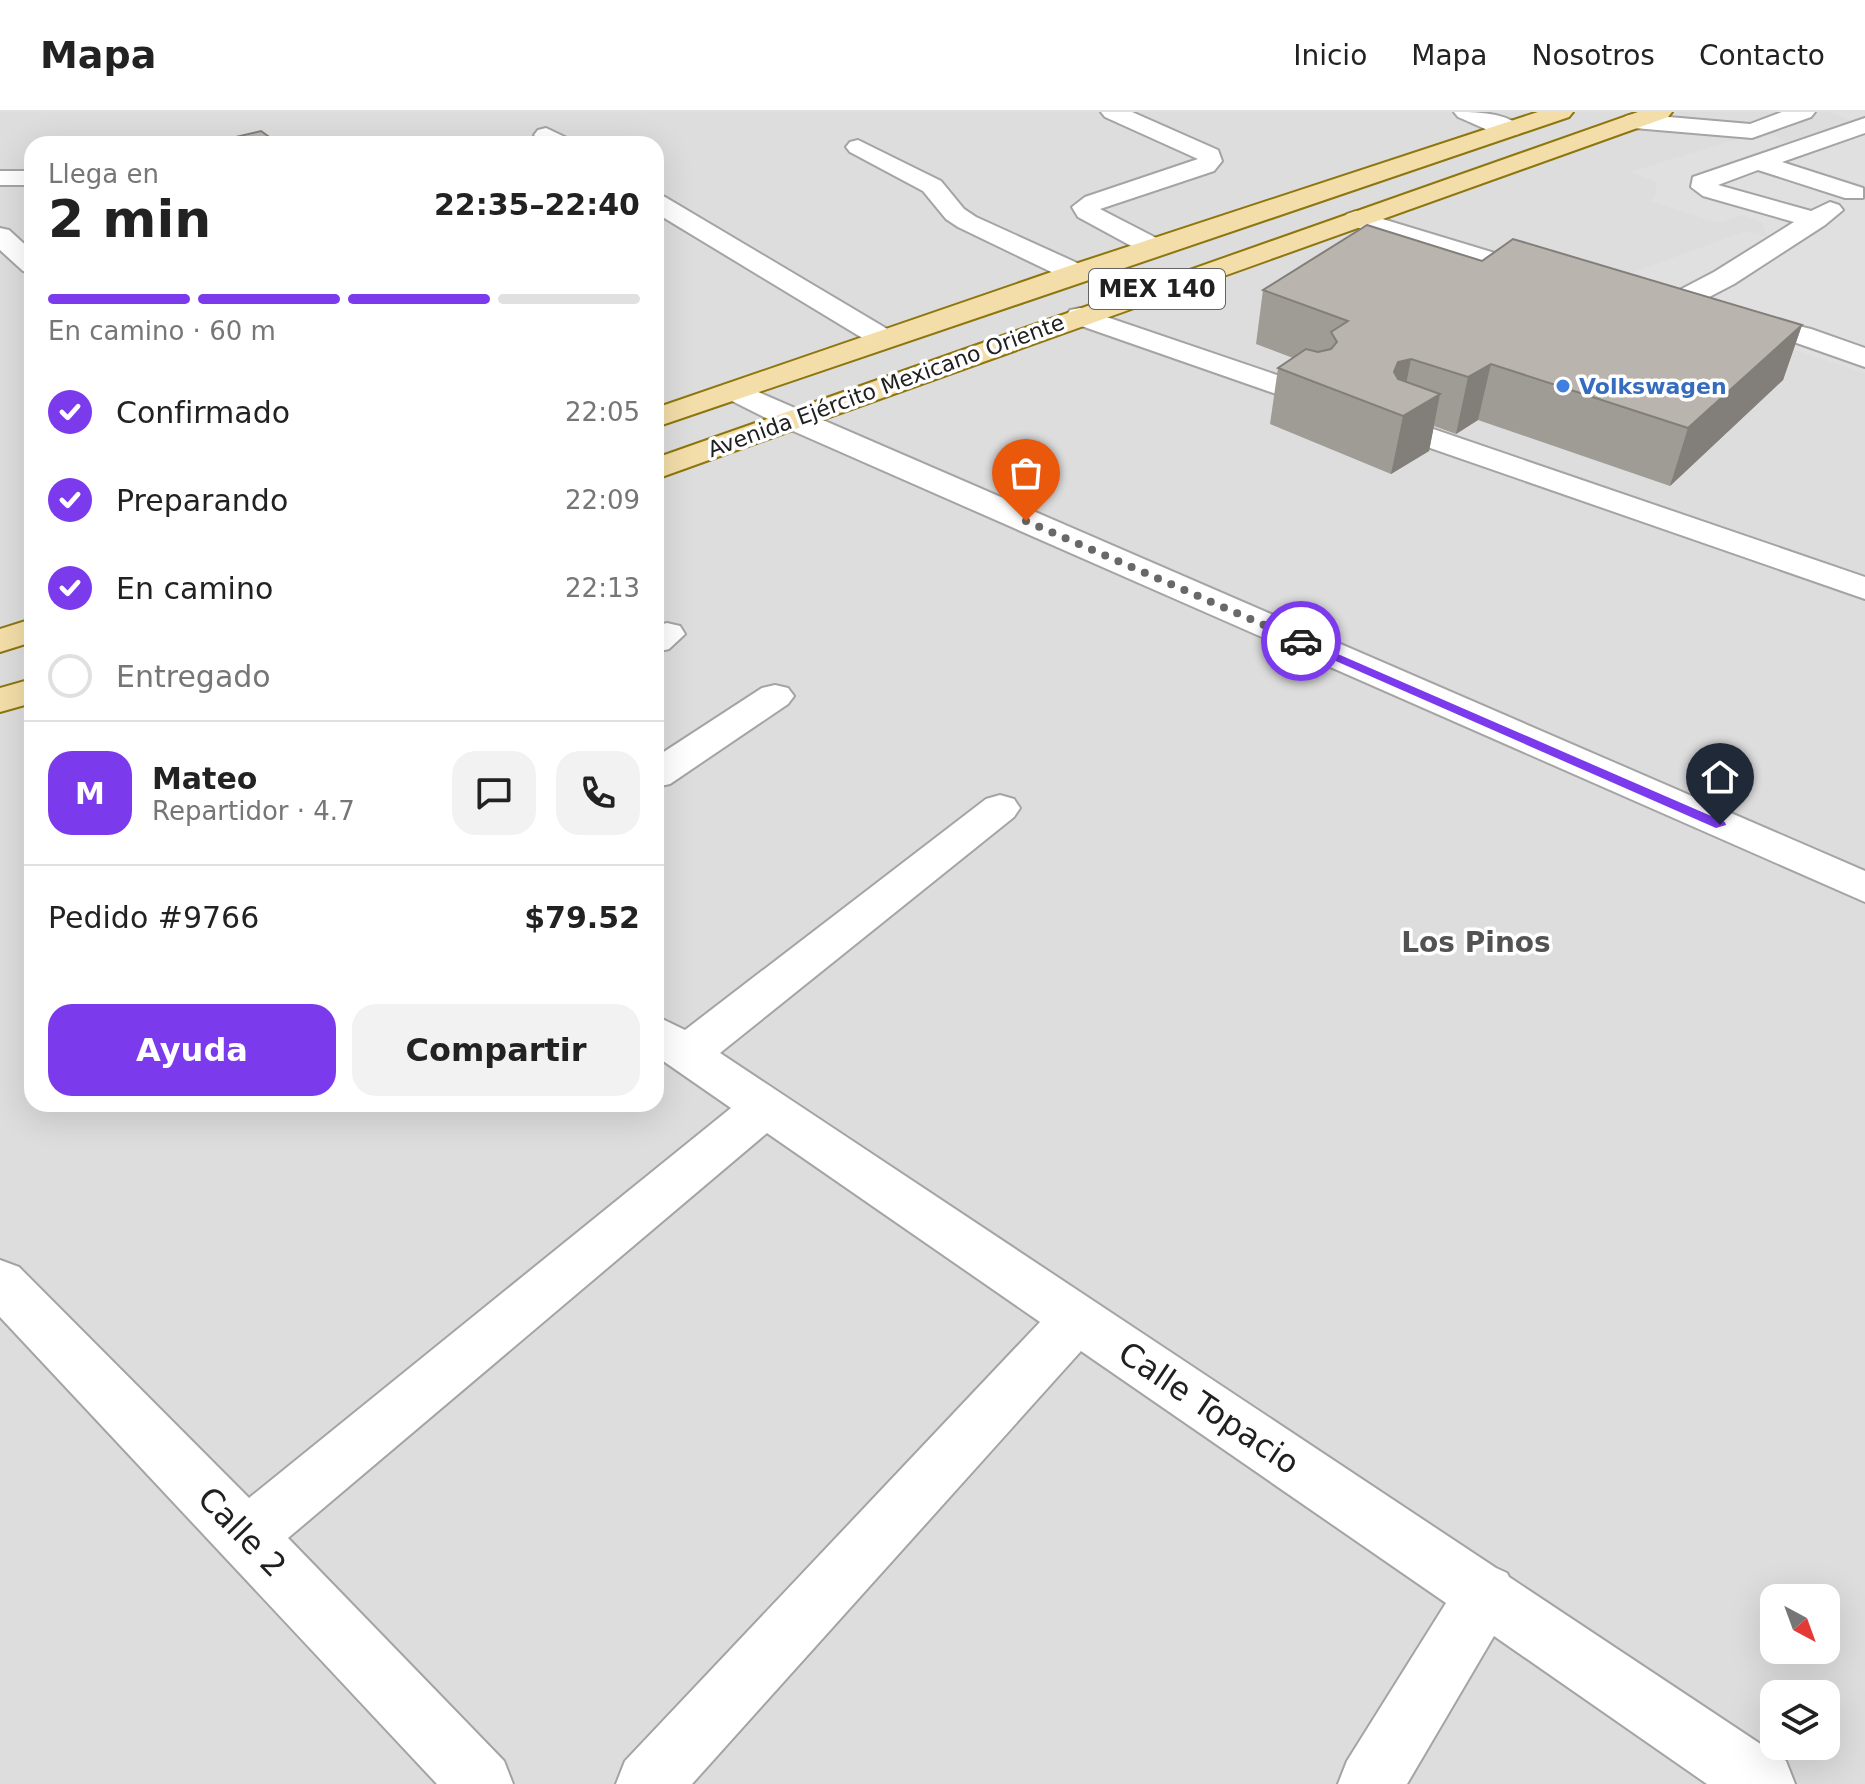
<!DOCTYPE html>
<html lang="es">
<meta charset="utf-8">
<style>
:root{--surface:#fff;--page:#f2f2f2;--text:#222;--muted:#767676;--line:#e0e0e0;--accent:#7c3aed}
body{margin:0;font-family:"DejaVu Sans",sans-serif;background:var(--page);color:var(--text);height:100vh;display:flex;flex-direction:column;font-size:30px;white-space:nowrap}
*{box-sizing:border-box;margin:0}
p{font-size:26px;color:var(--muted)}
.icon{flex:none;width:44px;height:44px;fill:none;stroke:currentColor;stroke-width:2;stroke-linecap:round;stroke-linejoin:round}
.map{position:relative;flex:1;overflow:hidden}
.panel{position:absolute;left:24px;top:24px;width:640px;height:976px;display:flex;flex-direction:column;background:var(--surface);border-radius:24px;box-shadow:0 8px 32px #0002}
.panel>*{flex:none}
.needle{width:52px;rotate:139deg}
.fabs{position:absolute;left:1760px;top:1472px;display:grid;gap:16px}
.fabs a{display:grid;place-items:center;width:80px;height:80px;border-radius:16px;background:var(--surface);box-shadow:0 8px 32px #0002;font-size:40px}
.pin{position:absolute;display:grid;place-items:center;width:68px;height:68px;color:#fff;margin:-82px -34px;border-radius:50% 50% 50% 0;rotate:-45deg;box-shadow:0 0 8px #0007}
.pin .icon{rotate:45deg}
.courier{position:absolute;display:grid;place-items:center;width:80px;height:80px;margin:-40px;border:6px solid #7c3aed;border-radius:50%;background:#fff;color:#222;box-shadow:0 2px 10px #0007}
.summary em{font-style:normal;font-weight:600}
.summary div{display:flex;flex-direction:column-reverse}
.summary{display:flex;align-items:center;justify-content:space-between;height:136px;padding:0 24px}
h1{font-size:52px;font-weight:600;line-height:60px}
.bar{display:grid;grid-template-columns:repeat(4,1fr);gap:12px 8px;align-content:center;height:96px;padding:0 24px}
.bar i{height:10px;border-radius:6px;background:var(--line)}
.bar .active{background:var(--accent)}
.bar p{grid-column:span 4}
.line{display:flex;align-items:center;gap:20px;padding:0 24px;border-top:2px solid var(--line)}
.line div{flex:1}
.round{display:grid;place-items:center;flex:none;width:84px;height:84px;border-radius:24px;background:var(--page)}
ol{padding:0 24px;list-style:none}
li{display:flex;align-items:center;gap:24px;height:88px}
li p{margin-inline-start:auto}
li .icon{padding:8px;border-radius:50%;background:var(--accent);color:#fff;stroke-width:4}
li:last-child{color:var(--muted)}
li i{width:44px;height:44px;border:4px solid var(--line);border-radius:50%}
.action{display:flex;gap:16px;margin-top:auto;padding:16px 24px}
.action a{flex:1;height:92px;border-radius:24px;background:var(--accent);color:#fff;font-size:32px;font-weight:600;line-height:92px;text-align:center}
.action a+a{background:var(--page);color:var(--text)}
header{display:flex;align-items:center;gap:48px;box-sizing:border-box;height:112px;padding:0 40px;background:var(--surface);border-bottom:2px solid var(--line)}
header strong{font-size:38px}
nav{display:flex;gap:44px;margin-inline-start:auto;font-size:28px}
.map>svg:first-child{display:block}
.residential{fill:#dedddd;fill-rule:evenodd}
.parking{fill:#e0e0e0}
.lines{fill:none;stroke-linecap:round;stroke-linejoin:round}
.minor-casing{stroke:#a4a4a4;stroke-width:4}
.major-casing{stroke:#8e760e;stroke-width:4}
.minor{fill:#fff;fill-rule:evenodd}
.major{fill:#f3dea9;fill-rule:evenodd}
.wall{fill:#9f9b95}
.shaded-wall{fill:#827e79}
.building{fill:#b9b4ad;stroke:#827e79;stroke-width:2}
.route{fill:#7c3aed}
.done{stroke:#696866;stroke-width:8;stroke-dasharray:0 14.4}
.shop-dot{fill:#3f7fe0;stroke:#fff;stroke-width:3}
.labels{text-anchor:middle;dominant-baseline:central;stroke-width:7;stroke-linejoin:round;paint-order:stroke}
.far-street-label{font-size:22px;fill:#202020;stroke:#fff}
.far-shop-label{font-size:22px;font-weight:bold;fill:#366cbe;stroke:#fff;text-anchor:start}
.shield{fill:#fff;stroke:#636363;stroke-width:2}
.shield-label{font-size:24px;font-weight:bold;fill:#202020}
.neighbourhood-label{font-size:28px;font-weight:bold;fill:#535353;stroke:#fff}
.near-street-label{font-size:32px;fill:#202020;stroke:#fff}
</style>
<header>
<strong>Mapa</strong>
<nav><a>Inicio</a><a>Mapa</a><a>Nosotros</a><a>Contacto</a></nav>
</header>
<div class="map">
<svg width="1865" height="1672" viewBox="0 0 1865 1672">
<rect width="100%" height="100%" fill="#f0eee8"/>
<path class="residential" d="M0,0H1865V1672H0ZM32,32H656V992H32ZM1774,1486H1826V1538H1774ZM1774,1582H1826V1634H1774Z"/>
<path class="parking" d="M1829,0H1865V261L1613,179L1620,165L1746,119L1767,125L1762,110L1741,103L1719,111L1651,89L1656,81V70L1630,60L1760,20L1804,35L1860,12Z"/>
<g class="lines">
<g class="minor-casing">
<g id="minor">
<path d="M1101,0H1132L1218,38L1222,49L1214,59L1100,97L1164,130L1168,136L1164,142H1146L1078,105L1072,95L1085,85L1198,47L1105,5Z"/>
<path d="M1454,0C1476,0 1508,0 1523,17L1519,22C1500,27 1476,12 1458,5Z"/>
<path d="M1782,0H1815L1811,5L1752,26L1634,16L1626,14L1622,9L1626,4L1634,2L1750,12Z"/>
<path d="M1865,6V21L1782,50L1863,76V86H1845L1758,58L1718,73L1811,99L1830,90L1839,93L1843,98L1825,113L1734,172L1669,206L1659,208L1649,206L1645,200L1649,194L1714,160L1794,110L1703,84L1691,75L1693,65Z"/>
<path d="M546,16L569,27L573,32H544L534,23L538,18Z"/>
<path d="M858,28L941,69L964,97L976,105L1086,155L1090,161L1086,167H1066L958,115L946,107L923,79L850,40L846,35L850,30Z"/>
<rect x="0" y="59" width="32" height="14"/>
<path d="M656,82L665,85L894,221L898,227L894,233L884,236L874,233L656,101Z"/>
<path d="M1356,99L1551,158L1555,164L1551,170L1541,172L1347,112L1343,107L1347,102Z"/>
<path d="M0,116L9,118L32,139V161L23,159L0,138Z"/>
<path d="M1080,196L1321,278L1325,284L1321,290L1310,293L1299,290L1070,210L1066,204L1070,198Z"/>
<path d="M1740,200L1811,217L1865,236V255L1791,229L1730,214L1726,208L1730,202Z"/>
<path d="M735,270L1865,759V790L784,315L724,285L720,279L724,273Z"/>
<path d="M1401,306L1865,465V487L1390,322L1386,315L1390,308Z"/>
<path d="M667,511L680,514L685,522L669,537L656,540V514Z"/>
<path d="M775,573L788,576L794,584L788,592L670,672L656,675V645L762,576Z"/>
<path d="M1000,683L1014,687L1020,696L1014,705L720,941L1496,1456L1507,1461L1509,1465L1786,1649L1795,1672H1707L1494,1524L1407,1672H1338L1347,1649L1446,1491L1081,1239L692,1672H616L625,1649L1040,1210L767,1021L288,1426L504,1649L513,1672H437L0,1205V1148L19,1155L249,1386L731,996L656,944V904L685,918L986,687Z"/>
</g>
</g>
<g class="major-casing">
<g id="major">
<path d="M1538,0H1573L1569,5L656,315V296L1066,155Z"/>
<path d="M1638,0H1672L1668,5L656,367V346Z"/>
<path d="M32,507V530L0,540V517Z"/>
<path d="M32,567V591L0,600V576Z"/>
</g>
</g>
<use href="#minor" class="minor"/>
<use href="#major" class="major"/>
</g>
<path class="wall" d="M1263,178L1802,213L1783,268L1670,374L1478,308L1456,322L1434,314L1429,339L1391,362L1270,312L1278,256L1293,246L1256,232Z"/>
<g class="shaded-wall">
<path d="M1802,213L1783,268L1670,374L1688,316Z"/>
<path d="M1411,247L1400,303L1394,260L1398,250Z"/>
<path d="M1491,252L1478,308L1456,322L1468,265Z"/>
<path d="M1440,282L1429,339L1391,362L1403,304Z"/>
</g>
<g class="building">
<path d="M261,19L279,32H206Z"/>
<path d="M1367,113L1482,149L1513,127L1802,213L1688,316L1491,252L1468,265L1411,247L1398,250L1394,260L1398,267L1440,282L1403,304L1278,256L1306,237L1318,240L1331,237L1337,230L1331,220L1348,209L1263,178Z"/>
</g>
<path class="route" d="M1301,526L1725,710L1726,713L1716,716L1297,532L1295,529Z"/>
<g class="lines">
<path class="done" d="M1026,409L1301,529"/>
</g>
<circle class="shop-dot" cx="1563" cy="274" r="8"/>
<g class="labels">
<g class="far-street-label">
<text transform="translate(886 274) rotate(-20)">Avenida Ejército Mexicano Oriente</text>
</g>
<g class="far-shop-label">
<text x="1579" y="274">Volkswagen</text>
</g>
<rect class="shield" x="1089" y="157" width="136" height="40" rx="6"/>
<g class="shield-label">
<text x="1157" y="177">MEX 140</text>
</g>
<g class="neighbourhood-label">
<text x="1476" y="830">Los Pinos</text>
</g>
<g class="near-street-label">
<text transform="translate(1209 1296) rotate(34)">Calle Topacio</text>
<text transform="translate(242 1420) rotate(46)">Calle 2</text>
</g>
</g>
</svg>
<div class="fabs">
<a><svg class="needle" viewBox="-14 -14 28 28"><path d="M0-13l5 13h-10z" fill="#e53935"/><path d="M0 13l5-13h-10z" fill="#767676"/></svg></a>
<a><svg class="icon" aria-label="layers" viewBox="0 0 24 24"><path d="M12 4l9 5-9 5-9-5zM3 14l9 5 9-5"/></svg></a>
</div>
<div class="pin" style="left:1026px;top:409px;background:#ea580c"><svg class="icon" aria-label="bag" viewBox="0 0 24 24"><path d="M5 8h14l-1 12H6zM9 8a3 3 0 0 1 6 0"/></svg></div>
<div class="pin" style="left:1720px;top:713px;background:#1f2937"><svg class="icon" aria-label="home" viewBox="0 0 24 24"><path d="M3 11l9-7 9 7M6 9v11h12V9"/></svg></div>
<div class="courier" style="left:1301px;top:529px"><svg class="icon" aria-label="car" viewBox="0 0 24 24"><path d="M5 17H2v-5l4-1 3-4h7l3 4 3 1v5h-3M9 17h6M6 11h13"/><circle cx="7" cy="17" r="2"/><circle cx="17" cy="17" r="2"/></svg></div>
<section class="panel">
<div class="summary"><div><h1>2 min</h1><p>Llega en</p></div><em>22:35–22:40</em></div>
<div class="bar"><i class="active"></i><i class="active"></i><i class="active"></i><i></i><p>En camino · 60 m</p></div>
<ol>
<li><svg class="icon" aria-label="check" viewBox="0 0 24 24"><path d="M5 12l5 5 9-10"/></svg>Confirmado<p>22:05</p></li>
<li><svg class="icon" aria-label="check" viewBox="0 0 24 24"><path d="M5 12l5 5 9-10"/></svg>Preparando<p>22:09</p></li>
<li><svg class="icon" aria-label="check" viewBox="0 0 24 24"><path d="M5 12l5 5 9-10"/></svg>En camino<p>22:13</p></li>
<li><i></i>Entregado</li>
</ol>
<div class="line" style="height:144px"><b class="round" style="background:var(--accent);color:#fff">M</b><div><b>Mateo</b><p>Repartidor · 4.7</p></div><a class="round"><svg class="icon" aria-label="chat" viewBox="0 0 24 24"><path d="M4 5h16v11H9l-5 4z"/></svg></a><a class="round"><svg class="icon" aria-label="phone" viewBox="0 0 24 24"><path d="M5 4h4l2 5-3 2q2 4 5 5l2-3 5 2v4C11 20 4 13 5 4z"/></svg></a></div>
<div class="line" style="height:104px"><div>Pedido #9766</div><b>$79.52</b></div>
<div class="action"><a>Ayuda</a><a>Compartir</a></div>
</section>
</div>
